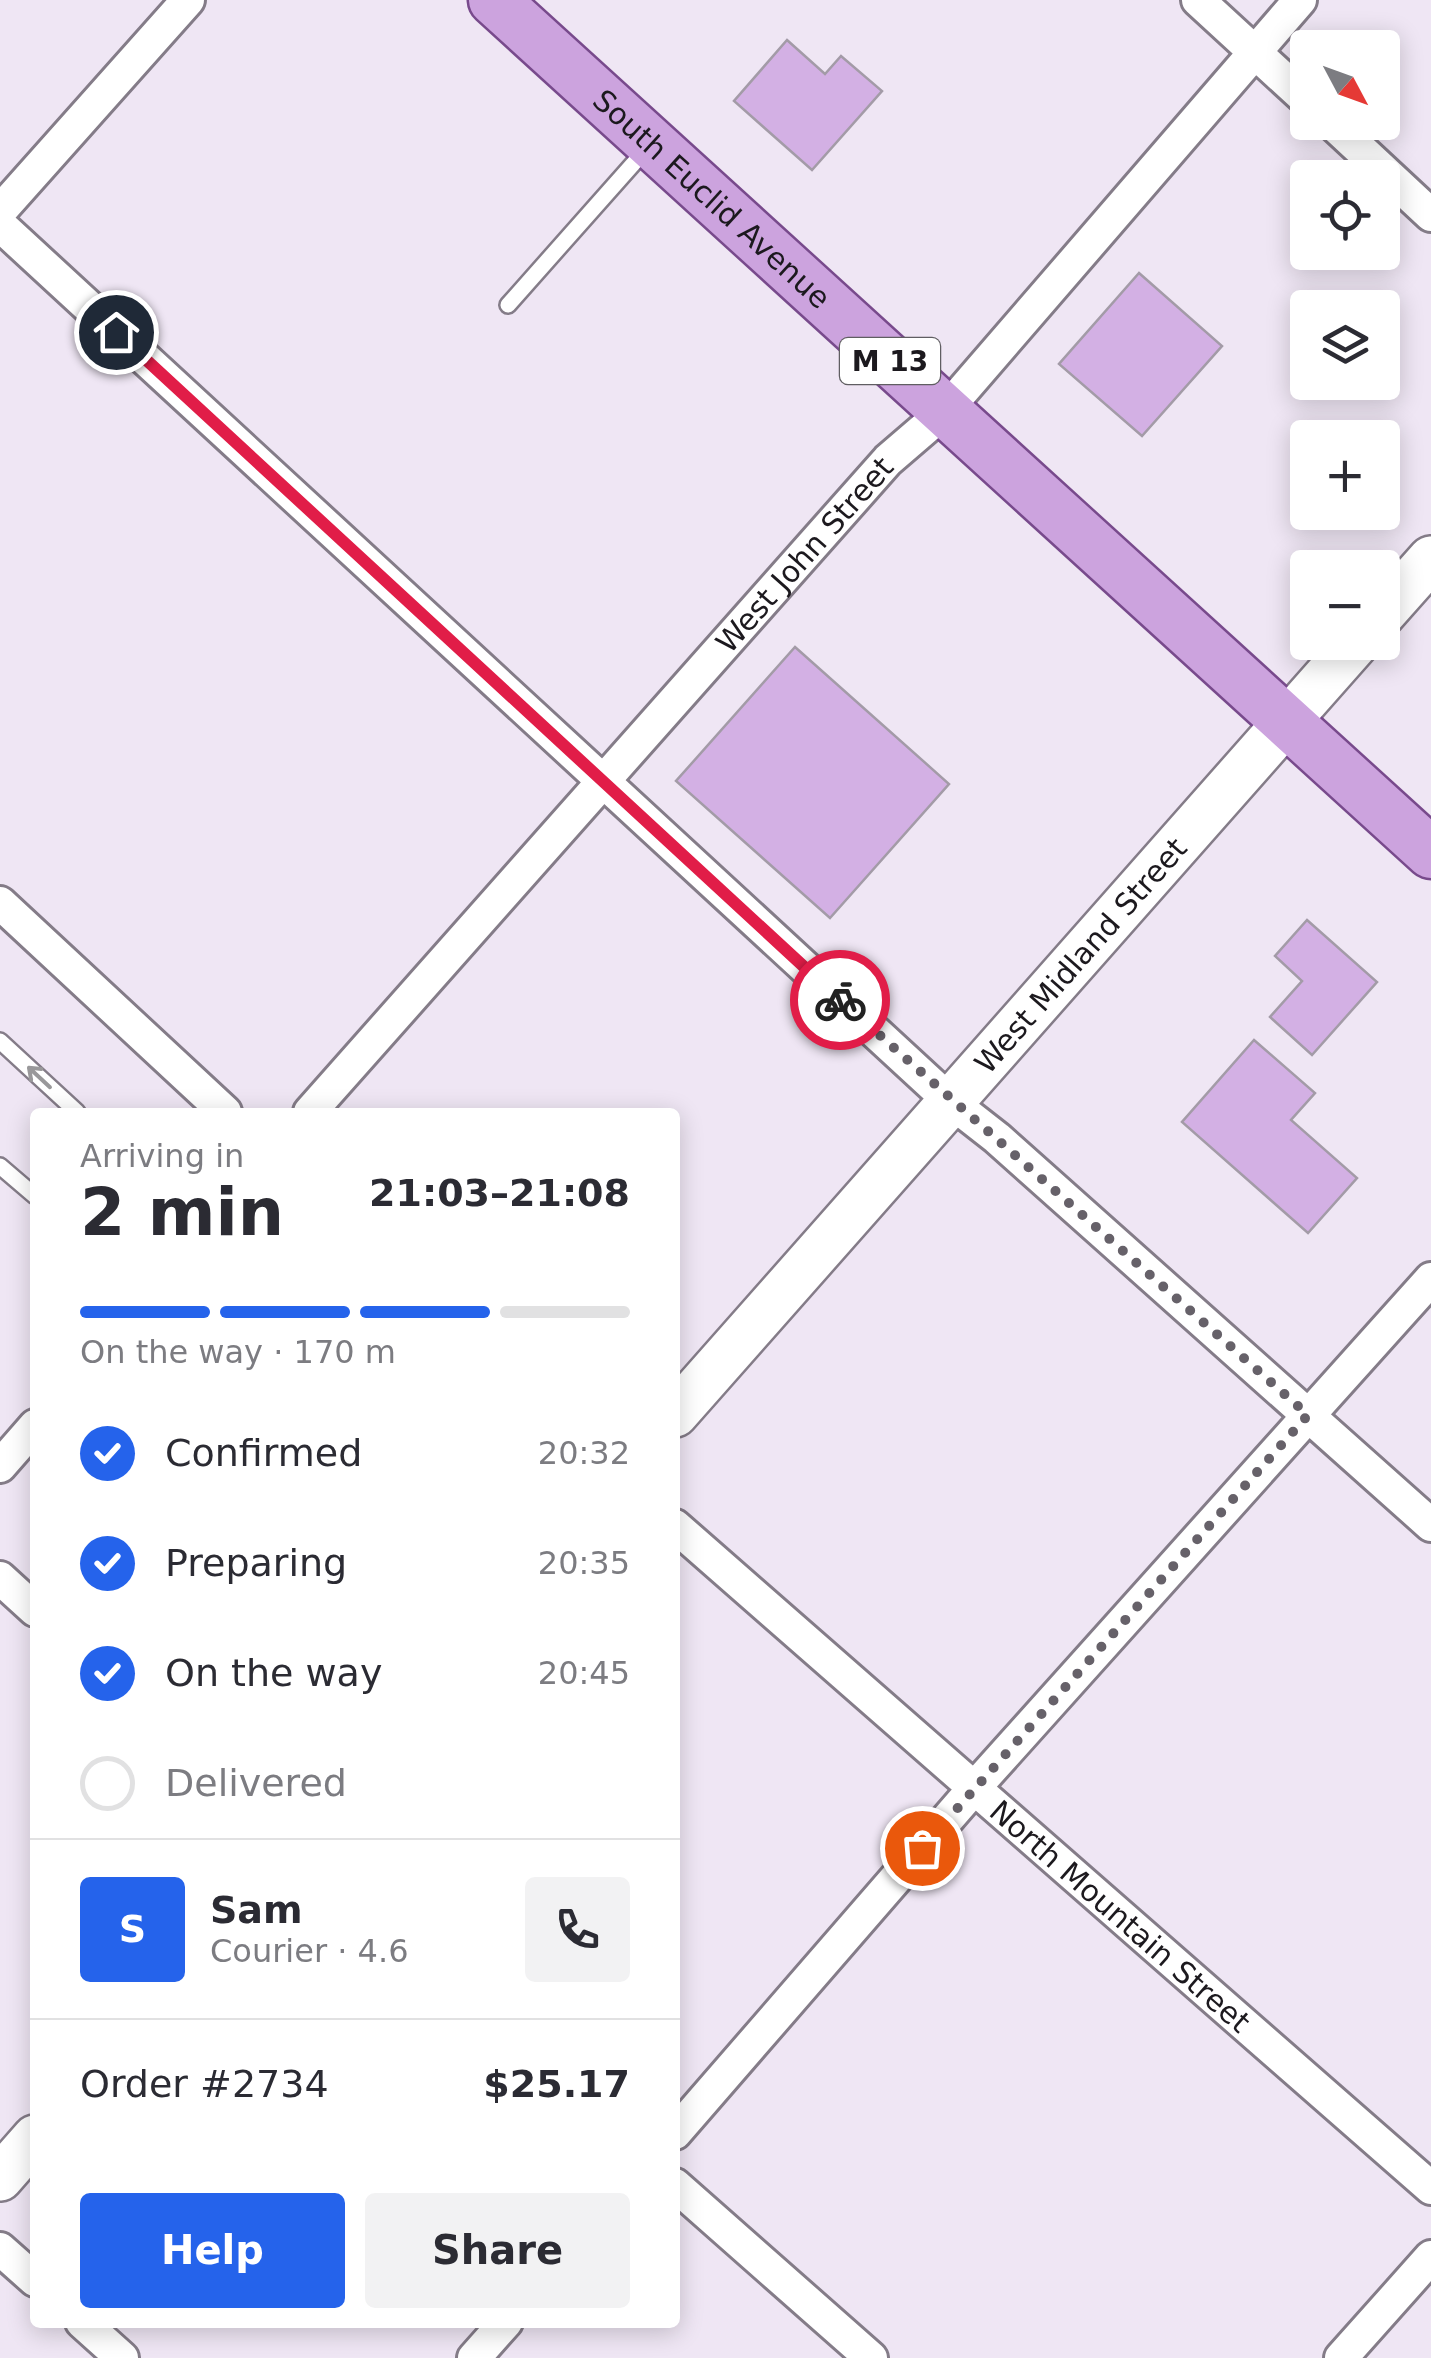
<!DOCTYPE html>
<meta charset="utf-8">
<style>
:root{--surface:#fff;--page:#f2f2f3;--text:#2b2b33;--muted:#7c7c81;--line:#e1e1e2;--accent:#2563eb}
body{margin:0;font-family:"DejaVu Sans",sans-serif;background:var(--page);color:var(--text);height:100vh;display:flex;flex-direction:column;font-size:38px;white-space:nowrap}
*{box-sizing:border-box;margin:0}
p{font-size:32px;color:var(--muted)}
.icon{flex:none;width:55px;height:55px;fill:none;stroke:currentColor;stroke-width:2;stroke-linecap:round;stroke-linejoin:round}
.map{position:relative;flex:1;overflow:hidden}
.details{position:absolute;left:30px;top:1108px;width:650px;height:1220px;display:flex;flex-direction:column;background:var(--surface);border-radius:10px;box-shadow:0 5px 25px #0003}
.details>*{flex:none}
.needle{width:65px;rotate:131deg}
.buttons{position:absolute;left:1290px;top:30px;display:grid;gap:20px}
.buttons a{display:grid;place-items:center;width:110px;height:110px;border-radius:10px;background:var(--surface);box-shadow:0 5px 25px #0003;font-size:50px}
.pin{position:absolute;display:grid;place-items:center;width:85px;height:85px;color:#fff;margin:-42px;border:5px solid #fff;border-radius:50%;box-shadow:0 2px 10px #0007}
.courier{position:absolute;display:grid;place-items:center;width:100px;height:100px;margin:-50px;border:8px solid #e11d48;border-radius:50%;background:#fff;color:#222;box-shadow:0 2px 12px #0007}
.headline em{font-style:normal;font-weight:700}
.headline div{display:flex;flex-direction:column-reverse}
.headline{display:flex;align-items:center;justify-content:space-between;height:170px;padding:0 50px}
h1{font-size:65px;font-weight:700;line-height:75px}
.bar{display:grid;grid-template-columns:repeat(4,1fr);gap:15px 10px;align-content:center;height:120px;padding:0 50px}
.bar i{height:12px;border-radius:8px;background:var(--line)}
.bar .active{background:var(--accent)}
.bar p{grid-column:span 4}
.line{display:flex;align-items:center;gap:25px;padding:0 50px;border-top:2px solid var(--line)}
.line div{flex:1}
.round{display:grid;place-items:center;flex:none;width:105px;height:105px;border-radius:10px;background:var(--page)}
ol{padding:0 50px;list-style:none}
li{display:flex;align-items:center;gap:30px;height:110px}
li p{margin-inline-start:auto}
li .icon{padding:10px;border-radius:50%;background:var(--accent);color:#fff;stroke-width:4}
li:last-child{color:var(--muted)}
li i{width:55px;height:55px;border:5px solid var(--line);border-radius:50%}
.primary-button{display:flex;gap:20px;margin-top:auto;padding:20px 50px}
.primary-button a{flex:1;height:115px;border-radius:10px;background:var(--accent);color:#fff;font-size:40px;font-weight:700;line-height:115px;text-align:center}
.primary-button a+a{background:var(--page);color:var(--text)}
.map>svg:first-child{display:block}
.building{fill:#d3b0e4;stroke:#a39ba7;stroke-width:2.5}
.lines{fill:none;stroke-linecap:round;stroke-linejoin:round}
.lane-casing{stroke:#847c88;stroke-width:20}
.street-casing{stroke:#847c88;stroke-width:38}
.secondary-casing{stroke:#847c88;stroke-width:50}
.primary-casing{stroke:#784a8c;stroke-width:55}
.lane{stroke:#fff;stroke-width:15}
.street{stroke:#fff;stroke-width:32}
.secondary{stroke:#fff;stroke-width:45}
.primary{stroke:#cca3de;stroke-width:50}
.oneway{stroke:#99989a}
.done{stroke:#666169;stroke-width:10;stroke-dasharray:0 18}
.route{stroke:#e11d48;stroke-width:12}
.labels{text-anchor:middle;dominant-baseline:central;stroke-width:10;stroke-linejoin:round;paint-order:stroke}
.shield{fill:#fff;stroke:#605e62;stroke-width:2.5}
.shield-label{font-size:28px;font-weight:bold;fill:#1c191e}
.street-label{font-size:30px;fill:#1c191e;stroke:#fff}
</style>
<div class="map">
<svg width="1431" height="2358" viewBox="0 0 1431 2358">
<rect width="100%" height="100%" fill="#efe6f4"/>
<g class="building">
<path d="M787,40L825,74L841,56L882,91L812,170L734,101Z"/>
<path d="M1139,273L1222,346L1142,436L1059,364Z"/>
<path d="M795,647L949,784L830,918L676,781Z"/>
<path d="M1307,920L1377,982L1312,1055L1270,1017L1302,981L1275,956Z"/>
<path d="M1254,1040L1315,1093L1291,1120L1357,1178L1308,1233L1182,1122Z"/>
</g>
<g class="lines">
<g class="lane-casing">
<g id="lane">
<path d="M508,305L649,146"/>
<path d="M0,1041L77,1112"/>
<path d="M0,1166L35,1196"/>
</g>
</g>
<g class="street-casing">
<g id="street">
<path d="M1198,0L1308,101"/>
<path d="M1331,122L1431,215"/>
<path d="M0,211L188,0"/>
<path d="M0,225L951,1102L997,1138L1431,1525"/>
<path d="M0,903L225,1112"/>
<path id="s1" d="M310,1112L888,460L945,411L1300,0"/>
<path d="M0,1466L35,1426"/>
<path id="s2" d="M675,1526L1431,2188"/>
<path d="M0,1578L35,1610"/>
<path d="M675,2133L976,1786L1431,1279"/>
<path d="M675,2185L871,2358"/>
<path d="M0,2249L35,2280"/>
<path d="M82,2322L122,2358"/>
<path d="M474,2358L506,2322"/>
<path d="M1341,2358L1431,2257"/>
</g>
</g>
<g class="secondary-casing">
<g id="secondary">
<path d="M1382,614L1431,559"/>
<path id="s3" d="M675,1414L1357,642"/>
<path d="M0,2178L35,2138"/>
</g>
</g>
<g class="primary-casing">
<g id="primary">
<path id="s4" d="M494,0L1431,853"/>
</g>
</g>
<use href="#lane" class="lane"/>
<use href="#street" class="street"/>
<use href="#secondary" class="secondary"/>
<use href="#primary" class="primary"/>
</g>
<defs><path id="oneway-shaft" d="M-6 0H5M1.5-3L5.5 0L1.5 3" fill="none" stroke-width="1.6" stroke-linecap="round" stroke-linejoin="round" transform="scale(2.5)"/></defs>
<use class="oneway" href="#oneway-shaft" transform="translate(39 1077) rotate(-137)"/>
<g class="lines">
<path class="done" d="M840,1000L1308,1415L922,1848"/>
<path class="route" d="M116,332L840,1000"/>
</g>
<g class="labels">
<rect class="shield" x="840" y="338" width="100" height="46" rx="8"/>
<g class="shield-label">
<text x="890" y="361">M 13</text>
</g>
<g class="street-label">
<text stroke="none"><textPath href="#s4" startOffset="295">South Euclid Avenue</textPath></text>
<text stroke="none"><textPath href="#s1" startOffset="745">West John Street</textPath></text>
<text stroke="none"><textPath href="#s3" startOffset="612">West Midland Street</textPath></text>
<text stroke="none"><textPath href="#s2" startOffset="592">North Mountain Street</textPath></text>
</g>
</g>
</svg>
<div class="buttons">
<a><svg class="needle" viewBox="-14 -14 28 28"><path d="M0-13l5 13h-10z" fill="#e53935"/><path d="M0 13l5-13h-10z" fill="#7c7c81"/></svg></a>
<a><svg class="icon" aria-label="locate" viewBox="0 0 24 24"><circle cx="12" cy="12" r="6"/><path d="M12 2v4M12 18v4M2 12h4M18 12h4"/></svg></a>
<a><svg class="icon" aria-label="layers" viewBox="0 0 24 24"><path d="M12 4l9 5-9 5-9-5zM3 14l9 5 9-5"/></svg></a>
<a>+</a>
<a>−</a>
</div>
<div class="pin" style="left:922px;top:1848px;background:#ea580c"><svg class="icon" aria-label="bag" viewBox="0 0 24 24"><path d="M5 8h14l-1 12H6zM9 8a3 3 0 0 1 6 0"/></svg></div>
<div class="pin" style="left:116px;top:332px;background:#1f2937"><svg class="icon" aria-label="home" viewBox="0 0 24 24"><path d="M3 11l9-7 9 7M6 9v11h12V9"/></svg></div>
<div class="courier" style="left:840px;top:1000px"><svg class="icon" aria-label="bike" viewBox="0 0 24 24"><circle cx="6" cy="16" r="4"/><circle cx="18" cy="16" r="4"/><path d="M6 16l4-8h5l3 8M10 8l3 8H6M13 5h3"/></svg></div>
<section class="details">
<div class="headline"><div><h1>2 min</h1><p>Arriving in</p></div><em>21:03–21:08</em></div>
<div class="bar"><i class="active"></i><i class="active"></i><i class="active"></i><i></i><p>On the way · 170 m</p></div>
<ol>
<li><svg class="icon" aria-label="check" viewBox="0 0 24 24"><path d="M5 12l5 5 9-10"/></svg>Confirmed<p>20:32</p></li>
<li><svg class="icon" aria-label="check" viewBox="0 0 24 24"><path d="M5 12l5 5 9-10"/></svg>Preparing<p>20:35</p></li>
<li><svg class="icon" aria-label="check" viewBox="0 0 24 24"><path d="M5 12l5 5 9-10"/></svg>On the way<p>20:45</p></li>
<li><i></i>Delivered</li>
</ol>
<div class="line" style="height:180px"><b class="round" style="background:var(--accent);color:#fff">S</b><div><b>Sam</b><p>Courier · 4.6</p></div><a class="round"><svg class="icon" aria-label="phone" viewBox="0 0 24 24"><path d="M5 4h4l2 5-3 2q2 4 5 5l2-3 5 2v4C11 20 4 13 5 4z"/></svg></a></div>
<div class="line" style="height:130px"><div>Order #2734</div><b>$25.17</b></div>
<div class="primary-button"><a>Help</a><a>Share</a></div>
</section>
</div>
